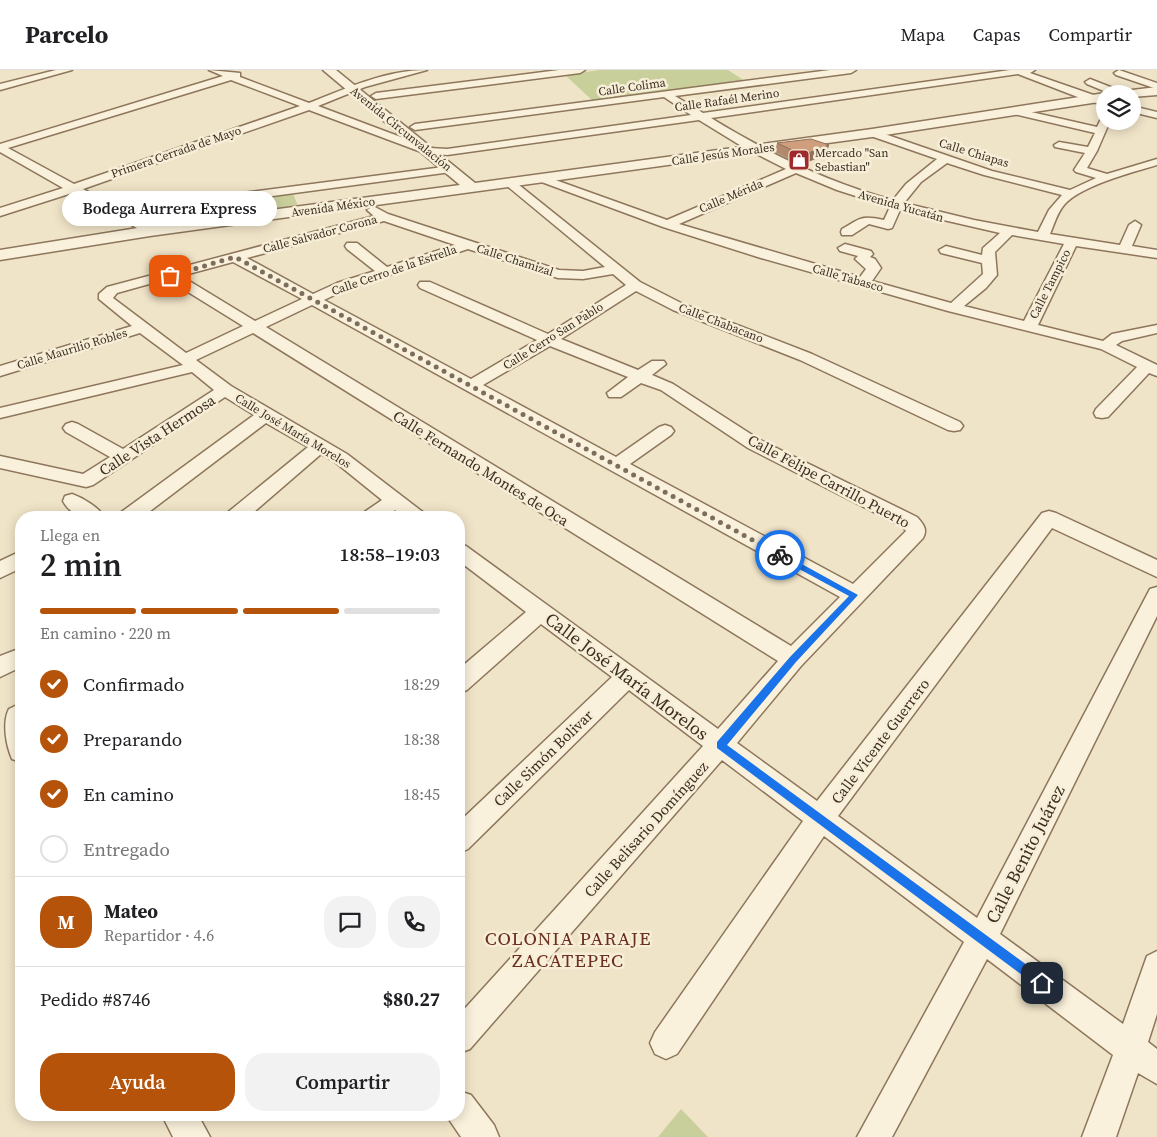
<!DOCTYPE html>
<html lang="es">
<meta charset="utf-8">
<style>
:root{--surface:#fff;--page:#f2f2f2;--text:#202124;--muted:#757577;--line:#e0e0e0;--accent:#b45309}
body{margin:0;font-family:"Source Serif 4",serif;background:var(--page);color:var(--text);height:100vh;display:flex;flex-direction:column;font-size:19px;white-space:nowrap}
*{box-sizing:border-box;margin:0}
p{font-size:16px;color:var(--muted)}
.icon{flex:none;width:28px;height:28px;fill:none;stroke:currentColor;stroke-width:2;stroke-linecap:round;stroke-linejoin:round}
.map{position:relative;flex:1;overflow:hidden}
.drawer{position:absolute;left:15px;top:441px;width:450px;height:610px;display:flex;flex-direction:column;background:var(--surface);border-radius:20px;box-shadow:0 2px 12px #0003}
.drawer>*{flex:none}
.controls{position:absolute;left:1096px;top:15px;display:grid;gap:10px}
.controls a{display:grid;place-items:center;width:45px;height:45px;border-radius:50%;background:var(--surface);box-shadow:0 2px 12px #0003;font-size:25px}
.pin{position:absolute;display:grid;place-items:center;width:42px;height:42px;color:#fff;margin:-21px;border-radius:10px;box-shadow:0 2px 8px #0006}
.courier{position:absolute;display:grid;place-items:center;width:50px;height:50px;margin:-25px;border:4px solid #1a73e8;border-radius:50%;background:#fff;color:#222;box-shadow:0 1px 6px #0007}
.bubble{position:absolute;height:35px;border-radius:18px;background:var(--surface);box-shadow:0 2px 12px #0003;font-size:16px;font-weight:600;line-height:35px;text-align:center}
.headline em{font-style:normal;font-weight:600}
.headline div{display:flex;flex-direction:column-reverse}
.headline{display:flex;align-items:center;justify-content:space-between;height:85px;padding:0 25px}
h1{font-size:32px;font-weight:600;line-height:38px}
.bar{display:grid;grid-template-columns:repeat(4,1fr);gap:8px 5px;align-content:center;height:60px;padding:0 25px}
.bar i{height:6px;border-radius:4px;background:var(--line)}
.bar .current{background:var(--accent)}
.bar p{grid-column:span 4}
.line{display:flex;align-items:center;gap:12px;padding:0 25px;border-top:1px solid var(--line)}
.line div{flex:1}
.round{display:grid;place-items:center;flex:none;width:52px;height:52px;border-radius:20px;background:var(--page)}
ol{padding:0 25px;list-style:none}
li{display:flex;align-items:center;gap:15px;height:55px}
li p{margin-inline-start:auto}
li .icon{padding:5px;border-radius:50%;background:var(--accent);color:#fff;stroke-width:4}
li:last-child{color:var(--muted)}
li i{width:28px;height:28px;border:2px solid var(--line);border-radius:50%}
.action{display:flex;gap:10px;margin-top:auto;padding:10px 25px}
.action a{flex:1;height:58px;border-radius:20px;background:var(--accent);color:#fff;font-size:20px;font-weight:600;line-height:58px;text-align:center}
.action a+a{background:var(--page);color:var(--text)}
header{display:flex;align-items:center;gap:30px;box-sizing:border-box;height:70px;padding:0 25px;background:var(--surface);border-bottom:1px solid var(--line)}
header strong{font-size:24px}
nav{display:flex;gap:28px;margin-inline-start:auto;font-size:18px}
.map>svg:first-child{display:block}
.green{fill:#c9cf9b}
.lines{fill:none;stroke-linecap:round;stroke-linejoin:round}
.minor-casing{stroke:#8d765c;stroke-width:3}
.tertiary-casing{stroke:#8d765c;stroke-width:3}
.minor{fill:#faf1dc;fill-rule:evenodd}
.tertiary{fill:#faf1dc;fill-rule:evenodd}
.wall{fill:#b2896c}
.shaded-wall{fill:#916f58}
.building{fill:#cf9f7d;stroke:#916f58}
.route{fill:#1a73e8}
.done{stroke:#7c6e5b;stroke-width:5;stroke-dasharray:0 9}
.labels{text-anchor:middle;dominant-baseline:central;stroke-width:5;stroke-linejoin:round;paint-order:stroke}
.far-street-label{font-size:12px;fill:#3d2e20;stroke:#f7eed8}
.far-poi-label{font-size:12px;fill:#3d2e20;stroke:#f7eed8;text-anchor:start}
.street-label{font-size:15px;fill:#3d2e20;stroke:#f7eed8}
.near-street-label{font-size:18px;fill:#3d2e20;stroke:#f7eed8}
.near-neighbourhood-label{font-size:19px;letter-spacing:1px;fill:#6b2e1e;stroke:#f7eed8}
</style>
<header>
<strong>Parcelo</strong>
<nav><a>Mapa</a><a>Capas</a><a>Compartir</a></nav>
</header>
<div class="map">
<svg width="1157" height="1067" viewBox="0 0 1157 1067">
<rect width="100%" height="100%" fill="#f0e4c8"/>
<g class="green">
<path d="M599,0H728L745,11L593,31L565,5Z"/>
<path d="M292,121L300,141L165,159L130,143Z"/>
<path d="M681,1039L708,1067H658Z"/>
</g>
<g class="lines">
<g class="minor-casing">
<g id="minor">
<path d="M56,0H72L0,20V14Z"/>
<path d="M209,0L240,3V7L309,33C347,18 386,0 427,0L365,17L318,36L430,78L447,79L691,45L664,27L415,60L410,57L415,54L830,0H856L851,3L675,26L703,43L1010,0H1035L1030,3L1105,29V35L1088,31L1018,4L711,48C768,83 828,113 893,130L906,114L937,89L868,65L867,63L868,61H876L992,101L1070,120L1096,108L1076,102L1074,100L1085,83L1055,77L1054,75L1059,72L1088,77L1095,63L1014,44L1013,42L1018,39L1097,57L1101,49L1105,48V51H1110L1097,81L1087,98L1107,104L1157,89V95C1133,102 1080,116 1064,135C1057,143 1054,155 1050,164L1120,175L1129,155L1135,151L1141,155L1132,176L1157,180V188L1076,176L1038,255L1103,271L1112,264L1157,255V263L1122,271L1116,275L1157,295V306L1149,303L1108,347L1102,348L1096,347L1094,343L1096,339L1137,297L1101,279L948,241L761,188L663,157L539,111L537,109L539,107H547L667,150L786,99L743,77L699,50L447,85L424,83L309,40L83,119L120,139L451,96L457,99L451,102L131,145L154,158L156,161L150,165L72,123L0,146V138L63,118L0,82V74L223,6ZM231,10L300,36L74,114L8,78ZM947,93L984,105L1062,125L1049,140L1038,162L974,150L904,133L921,112ZM796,103L837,120L890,137L884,150C861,145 861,148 842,159L841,162L842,165H852L869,154L888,159L892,158L900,140L1000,163L983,178L982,185L946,176L939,180L941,183L982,193L983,204L951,233L872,211L881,198L875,189L870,187L873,184L871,181L845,174L838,178L840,181L858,186L855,189L866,199L860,207L679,154ZM1012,165L1064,174L1024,251L964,236L986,218L997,205L995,182Z"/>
<path d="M559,0H585L580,3L376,29L371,26L376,23Z"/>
<path d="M1119,0L1157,13V19L1116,5L1114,3Z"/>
<path d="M1090,9L1123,22L1125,24H1111L1087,14L1085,12Z"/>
<path d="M1132,36L1157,42V48L1132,42Z"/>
<path d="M510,110L514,111L640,212L683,234L812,284L960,352L963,356L960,360L954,361L948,360L800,290L673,240L636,221L561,269L638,300L652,291H664L666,294L652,305L673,314L760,370L917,447C923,454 928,459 923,468L801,596L737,673L817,731L1042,443L1049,441L1056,443L1157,490V507L1052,458L838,746L977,848L1150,519L1157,517V546L1000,864L1123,954L1147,886L1157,881V944L1148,972L1157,979V1014L1138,1003L1116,1067H1082L1113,985L987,889L892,1067H857L964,872L824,766L677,984L666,989L655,984L650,973L655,962L803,751L722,690L470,979L459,983V945L703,676L629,620L468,779L459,783V752L612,607L541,554L467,620L459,623V599L526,542L459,491V474L466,476L718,659L778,591L253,263L196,290L231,316L347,384L424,443L426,448H403L395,440L385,448H361L363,443L382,430L335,392L321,384L247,448H225L227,443L308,377L266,353L141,448H118L120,443L254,345L225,327L93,415L86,417L0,398V386L83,404L110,387L66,362L63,358L66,354L72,352L78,354L123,379L214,320L192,302L0,348V338L183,295L140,263L0,306V296L132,256L99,229V224L107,217L374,146L367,140L373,136L388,144L559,200L583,201L605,197L506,115L504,113L506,111ZM384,151L455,175L387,197L357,173H347L345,176L347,179L375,201L337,213L313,224L247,188ZM468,179L558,208L583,209L613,204L626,215L548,264L430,212H420L418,215L420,218L537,270L471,309L324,230L347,219ZM233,192L302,229L255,251L181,206ZM167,209L243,256L186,283L113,228L117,223ZM312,235L840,527L791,576L266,257ZM550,276L628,307L607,323L609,327H621L641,313L661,320L748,378L903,457L906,461L853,514L630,394L671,365L674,361L671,357L665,355L659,357L616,387L483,315Z"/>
<path d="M72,424C83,428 100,438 105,448C88,448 72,448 63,431L65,426Z"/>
<path d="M21,481V498L0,508V491Z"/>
<path d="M21,578V597L0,607V586Z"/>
<path d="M17,635L21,637V692L12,689C6,675 2,652 9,639Z"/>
<path d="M459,1021L471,1025L494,1055L499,1067H461L446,1045H459Z"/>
<path d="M162,1045H198L210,1067H173Z"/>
</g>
</g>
<g class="tertiary-casing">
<g id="tertiary">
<path d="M323,0H336L475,113L872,59L1105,23L1106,24L1105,31L872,67L150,166L0,190V180L150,156L460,115Z"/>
<path d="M1157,17V25L1132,27V24H1126L1132,20Z"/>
</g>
</g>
<use href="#minor" class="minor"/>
<use href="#tertiary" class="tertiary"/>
</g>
<path class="wall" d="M777,73L827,84L801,95L775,82Z"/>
<path class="shaded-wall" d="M829,75L827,84L801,95L803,85Z"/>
<path class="building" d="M811,69L829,75L803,85L777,73Z"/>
<path class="route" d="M780,482L858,525L796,592L727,675L1046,909L1048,913L1046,917L1042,918L1038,917L717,678V672L790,587L849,526L777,487V483Z"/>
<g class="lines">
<path class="done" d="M170,206L235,187L780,485"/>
</g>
<defs>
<g id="shop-square" transform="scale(1.125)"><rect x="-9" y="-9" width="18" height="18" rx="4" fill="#9e2a2b" stroke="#f7eed8"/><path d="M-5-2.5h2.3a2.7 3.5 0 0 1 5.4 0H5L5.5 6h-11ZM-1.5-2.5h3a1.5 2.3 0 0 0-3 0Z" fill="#fff"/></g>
</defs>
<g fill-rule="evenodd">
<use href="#shop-square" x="799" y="90"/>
</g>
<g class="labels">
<g class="far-street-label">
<text transform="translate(632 17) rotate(-8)">Calle Colima</text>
<text transform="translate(727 30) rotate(-8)">Calle Rafaél Merino</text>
<text transform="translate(401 59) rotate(39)">Avenida Circunvalación</text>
<text transform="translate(176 82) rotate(-19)">Primera Cerrada de Mayo</text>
<text transform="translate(974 83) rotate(17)">Calle Chiapas</text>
<text transform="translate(723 84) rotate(-8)">Calle Jesús Morales</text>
<text transform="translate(731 126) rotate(-23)">Calle Mérida</text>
<text transform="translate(901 136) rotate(16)">Avenida Yucatán</text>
<text transform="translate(333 137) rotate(-8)">Avenida México</text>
<text transform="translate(320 164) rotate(-15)">Calle Salvador Corona</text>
<text transform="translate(515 190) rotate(18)">Calle Chamizal</text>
<text transform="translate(394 200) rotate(-19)">Calle Cerro de la Estrella</text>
<text transform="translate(848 208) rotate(16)">Calle Tabasco</text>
<text transform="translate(1050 214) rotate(-63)">Calle Tampico</text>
<text transform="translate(721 253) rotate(21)">Calle Chabacano</text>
<text transform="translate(553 266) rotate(-32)">Calle Cerro San Pablo</text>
<text transform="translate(72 279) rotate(-17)">Calle Maurilio Robles</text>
<text transform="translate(293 361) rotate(31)">Calle José María Morelos</text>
</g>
<g class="far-poi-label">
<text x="815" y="83">Mercado "San<tspan x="815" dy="14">Sebastian"</tspan></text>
</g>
<g class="street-label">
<text transform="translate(157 365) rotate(-33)">Calle Vista Hermosa</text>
<text transform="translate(481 398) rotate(32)">Calle Fernando Montes de Oca</text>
<text transform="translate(829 411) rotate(28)">Calle Felipe Carrillo Puerto</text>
<text transform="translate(880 671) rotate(-53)">Calle Vicente Guerrero</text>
<text transform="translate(543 688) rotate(-44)">Calle Simón Bolivar</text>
<text transform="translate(646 759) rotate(-48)">Calle Belisario Domínguez</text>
</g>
<g class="near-street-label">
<text transform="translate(627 606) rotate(37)">Calle José María Morelos</text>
<text transform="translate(1025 784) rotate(-63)">Calle Benito Juárez</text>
</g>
<g class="near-neighbourhood-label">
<text x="568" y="868">COLONIA PARAJE<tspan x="568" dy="22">ZACATEPEC</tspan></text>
</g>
</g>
</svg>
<div class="controls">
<a><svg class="icon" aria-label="layers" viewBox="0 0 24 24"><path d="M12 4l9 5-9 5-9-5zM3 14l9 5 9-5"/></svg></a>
</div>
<div class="pin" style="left:170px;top:206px;background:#ea580c"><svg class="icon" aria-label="bag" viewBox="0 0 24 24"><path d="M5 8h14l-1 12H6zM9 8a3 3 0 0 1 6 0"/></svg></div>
<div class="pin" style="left:1042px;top:913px;background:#1f2937"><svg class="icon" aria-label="home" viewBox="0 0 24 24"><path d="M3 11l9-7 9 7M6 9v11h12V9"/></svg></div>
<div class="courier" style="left:780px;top:485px"><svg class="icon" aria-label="bike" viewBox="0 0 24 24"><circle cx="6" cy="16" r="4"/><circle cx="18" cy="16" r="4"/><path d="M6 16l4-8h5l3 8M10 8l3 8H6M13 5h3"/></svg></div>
<div class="bubble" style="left:62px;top:121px;width:215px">Bodega Aurrera Express</div>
<section class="drawer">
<div class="headline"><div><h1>2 min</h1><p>Llega en</p></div><em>18:58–19:03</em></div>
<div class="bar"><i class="current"></i><i class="current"></i><i class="current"></i><i></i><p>En camino · 220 m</p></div>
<ol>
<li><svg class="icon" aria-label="check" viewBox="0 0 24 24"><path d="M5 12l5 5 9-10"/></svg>Confirmado<p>18:29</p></li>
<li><svg class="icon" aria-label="check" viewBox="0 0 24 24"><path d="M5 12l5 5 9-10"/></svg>Preparando<p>18:38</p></li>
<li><svg class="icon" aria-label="check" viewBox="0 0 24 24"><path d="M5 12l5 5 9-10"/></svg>En camino<p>18:45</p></li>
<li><i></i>Entregado</li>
</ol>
<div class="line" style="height:90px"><b class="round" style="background:var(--accent);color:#fff">M</b><div><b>Mateo</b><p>Repartidor · 4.6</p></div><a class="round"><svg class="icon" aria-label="chat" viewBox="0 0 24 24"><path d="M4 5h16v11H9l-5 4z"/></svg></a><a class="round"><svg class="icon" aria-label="phone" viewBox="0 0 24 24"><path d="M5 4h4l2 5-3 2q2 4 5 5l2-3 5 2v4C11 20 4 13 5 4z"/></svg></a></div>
<div class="line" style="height:65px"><div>Pedido #8746</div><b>$80.27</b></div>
<div class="action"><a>Ayuda</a><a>Compartir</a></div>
</section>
</div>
